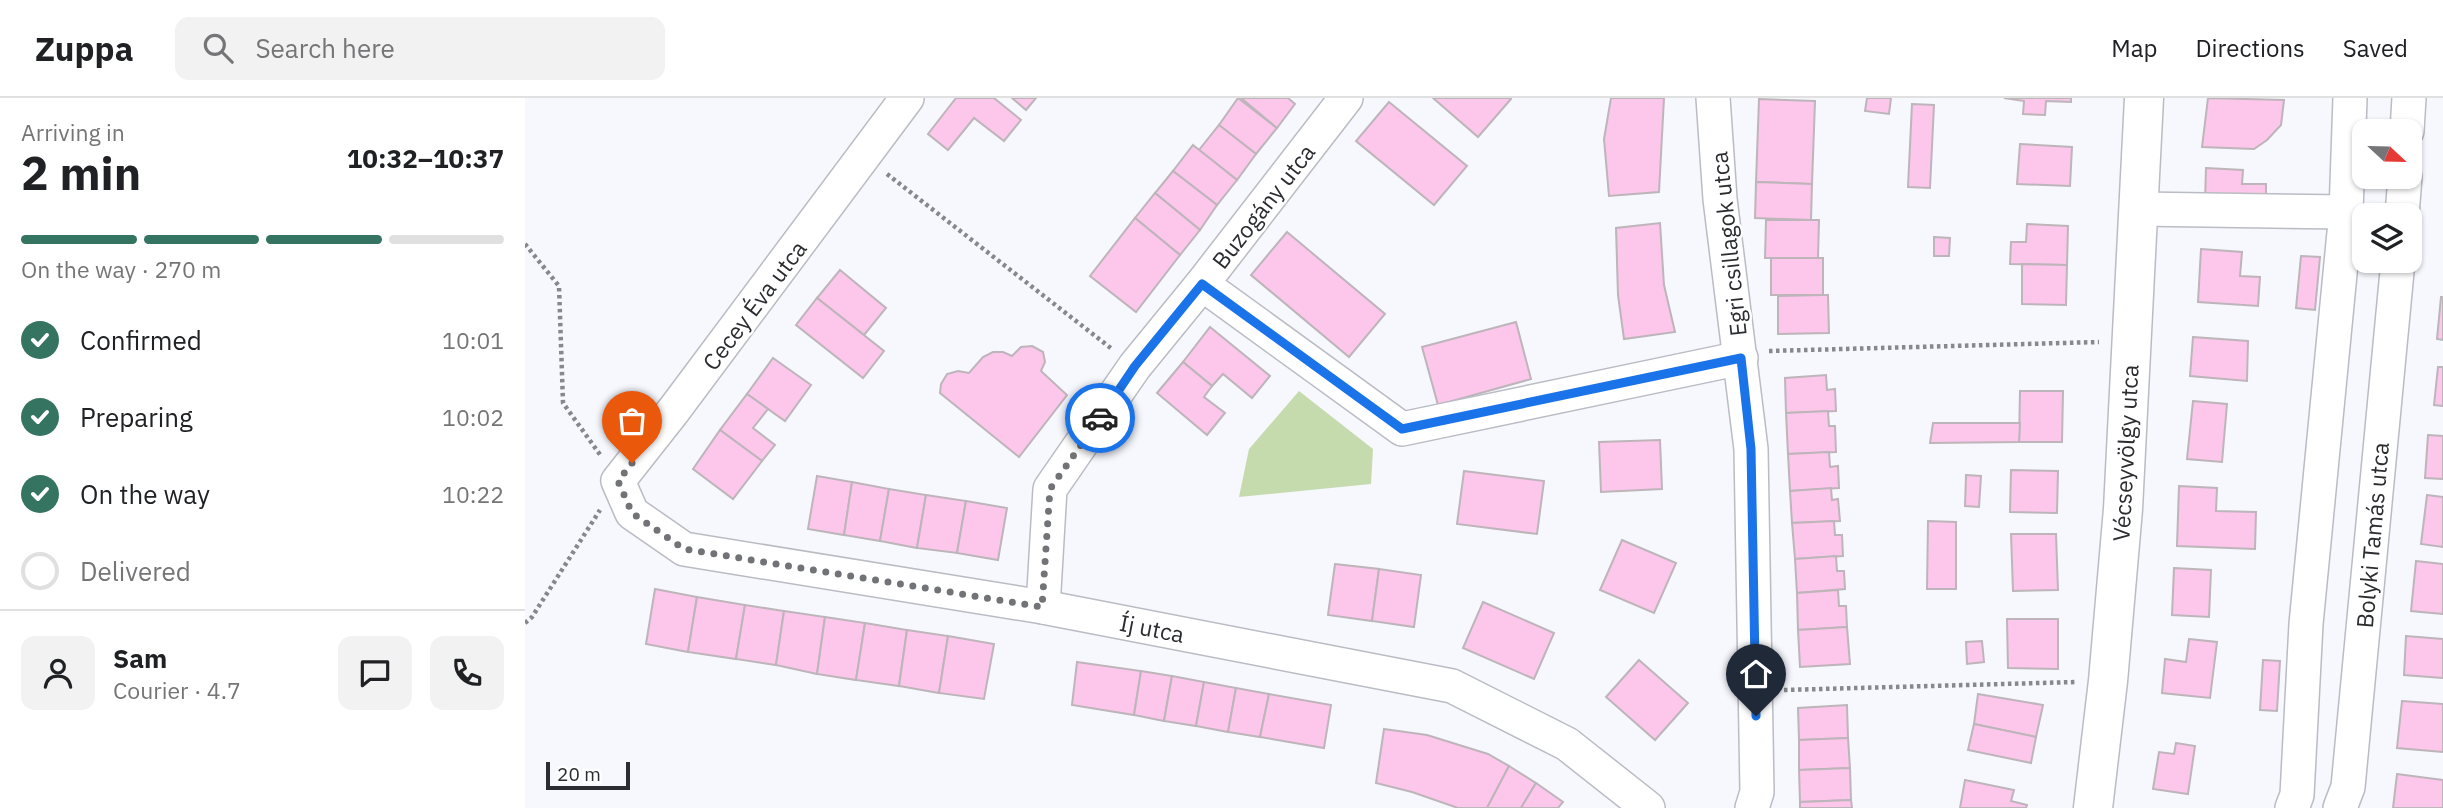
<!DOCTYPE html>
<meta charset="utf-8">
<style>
:root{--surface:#fff;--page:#f2f2f2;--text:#202124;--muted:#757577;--line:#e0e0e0;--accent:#357461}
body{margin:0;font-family:"IBM Plex Sans",sans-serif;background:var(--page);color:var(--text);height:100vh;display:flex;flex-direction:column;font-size:26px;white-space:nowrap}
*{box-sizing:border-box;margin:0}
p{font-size:23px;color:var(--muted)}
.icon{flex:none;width:38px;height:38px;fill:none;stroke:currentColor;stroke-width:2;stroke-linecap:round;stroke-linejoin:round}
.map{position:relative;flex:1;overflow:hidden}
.drawer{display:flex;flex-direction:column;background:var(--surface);width:525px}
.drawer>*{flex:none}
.needle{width:46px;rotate:112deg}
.buttons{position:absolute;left:1827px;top:21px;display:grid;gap:14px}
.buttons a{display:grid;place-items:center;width:70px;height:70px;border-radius:14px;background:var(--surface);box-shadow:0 2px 5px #0004;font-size:35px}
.scale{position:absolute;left:21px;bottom:18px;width:84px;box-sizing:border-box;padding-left:7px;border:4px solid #2b2c2f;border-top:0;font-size:19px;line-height:24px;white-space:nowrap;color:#2b2c2f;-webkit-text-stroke:5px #fff;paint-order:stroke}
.pin{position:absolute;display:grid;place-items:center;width:60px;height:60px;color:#fff;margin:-72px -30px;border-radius:50% 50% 50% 0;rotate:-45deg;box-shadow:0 0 7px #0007}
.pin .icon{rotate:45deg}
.courier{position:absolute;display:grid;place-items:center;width:70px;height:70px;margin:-35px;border:5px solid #1a73e8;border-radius:50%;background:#fff;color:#222;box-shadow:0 2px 9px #0007}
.headline em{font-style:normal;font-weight:700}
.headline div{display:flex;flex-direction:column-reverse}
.headline{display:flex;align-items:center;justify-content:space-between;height:119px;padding:0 21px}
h1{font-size:46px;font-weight:700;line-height:52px}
.bar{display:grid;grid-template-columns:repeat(4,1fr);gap:10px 7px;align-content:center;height:84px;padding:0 21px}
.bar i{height:9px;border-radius:5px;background:var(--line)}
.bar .current{background:var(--accent)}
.bar p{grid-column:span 4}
.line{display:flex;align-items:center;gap:18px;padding:0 21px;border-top:2px solid var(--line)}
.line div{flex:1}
.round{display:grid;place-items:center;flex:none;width:74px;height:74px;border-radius:14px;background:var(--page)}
ol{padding:0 21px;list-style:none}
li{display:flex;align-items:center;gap:21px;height:77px}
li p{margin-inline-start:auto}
li .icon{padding:7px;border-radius:50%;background:var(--accent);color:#fff;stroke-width:4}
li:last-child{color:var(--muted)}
li i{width:38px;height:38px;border:4px solid var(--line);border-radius:50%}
header{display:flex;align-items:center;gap:42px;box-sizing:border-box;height:98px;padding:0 35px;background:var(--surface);border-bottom:2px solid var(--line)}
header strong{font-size:33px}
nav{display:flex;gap:38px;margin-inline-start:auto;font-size:24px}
.search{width:490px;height:63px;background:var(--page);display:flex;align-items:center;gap:18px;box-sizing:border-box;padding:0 24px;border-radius:14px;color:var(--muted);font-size:26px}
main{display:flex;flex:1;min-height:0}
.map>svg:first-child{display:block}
.green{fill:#c5dbad}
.building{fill:#fdc6eb;stroke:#bdb5ba;stroke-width:2}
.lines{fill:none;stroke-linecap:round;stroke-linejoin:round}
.minor-casing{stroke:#babcc4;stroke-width:36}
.major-casing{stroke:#babcc4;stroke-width:41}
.path{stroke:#87888c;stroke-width:4.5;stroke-dasharray:3.5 3.5;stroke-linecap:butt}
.minor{stroke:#fff;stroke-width:33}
.major{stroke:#fff;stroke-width:38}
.done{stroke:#727377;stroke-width:7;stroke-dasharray:0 12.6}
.route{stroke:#1a73e8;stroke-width:9}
.labels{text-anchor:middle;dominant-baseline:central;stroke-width:5;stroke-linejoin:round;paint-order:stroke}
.street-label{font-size:23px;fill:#2b2c2f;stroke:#fff}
</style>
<header>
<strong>Zuppa</strong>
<div class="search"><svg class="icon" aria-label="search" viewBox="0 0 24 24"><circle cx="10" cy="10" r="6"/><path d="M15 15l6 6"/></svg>Search here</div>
<nav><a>Map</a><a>Directions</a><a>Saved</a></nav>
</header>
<main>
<section class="drawer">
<div class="headline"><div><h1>2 min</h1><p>Arriving in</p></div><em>10:32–10:37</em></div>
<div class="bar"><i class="current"></i><i class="current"></i><i class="current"></i><i></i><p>On the way · 270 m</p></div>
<ol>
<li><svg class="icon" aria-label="check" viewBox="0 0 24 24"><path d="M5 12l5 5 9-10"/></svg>Confirmed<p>10:01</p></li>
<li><svg class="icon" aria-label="check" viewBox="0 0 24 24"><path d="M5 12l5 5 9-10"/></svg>Preparing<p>10:02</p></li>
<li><svg class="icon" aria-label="check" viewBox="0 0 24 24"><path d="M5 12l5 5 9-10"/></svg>On the way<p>10:22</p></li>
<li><i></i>Delivered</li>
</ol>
<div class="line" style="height:126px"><a class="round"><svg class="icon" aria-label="person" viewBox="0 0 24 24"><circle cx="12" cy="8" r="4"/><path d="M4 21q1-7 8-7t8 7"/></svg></a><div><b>Sam</b><p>Courier · 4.7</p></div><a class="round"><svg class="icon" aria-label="chat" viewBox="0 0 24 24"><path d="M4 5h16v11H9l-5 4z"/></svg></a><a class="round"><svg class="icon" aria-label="phone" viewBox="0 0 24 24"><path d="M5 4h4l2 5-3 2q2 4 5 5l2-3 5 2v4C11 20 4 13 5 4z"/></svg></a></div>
</section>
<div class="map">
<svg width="1918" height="710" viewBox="0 0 1918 710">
<rect width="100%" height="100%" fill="#f6f8fe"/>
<path class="green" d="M774,293L848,351L846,386L714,399L724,351Z"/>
<g class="building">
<path d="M431,0H469L496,22L479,43L449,20L423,52L403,36Z"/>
<path d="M487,0H511L501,12Z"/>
<path d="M713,0L752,30L731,56L694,27Z"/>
<path d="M716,0H763L770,6L752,30Z"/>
<path d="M908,0H985L986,1L953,39Z"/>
<path d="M1086,0H1139L1134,94L1084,98L1079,41Z"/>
<path d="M1342,0H1366L1364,16L1340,13Z"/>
<path d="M1479,0H1546V4L1521,3L1520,17L1498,16L1499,3Z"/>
<path d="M1683,0L1759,2L1756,27L1742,42L1729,51L1677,49Z"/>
<path d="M1234,1L1290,3L1287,86L1231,84Z"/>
<path d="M864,4L942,68L909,107L831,43Z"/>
<path d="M1387,6L1409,7L1405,90L1383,89Z"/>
<path d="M694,27L731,56L712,82L674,52Z"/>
<path d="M1495,46L1547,49L1545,88L1492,86Z"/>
<path d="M668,47L712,82L692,107L648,73Z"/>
<path d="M1681,70L1718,72L1717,86H1741V105L1680,103Z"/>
<path d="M648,73L692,107L675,132L630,95Z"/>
<path d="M1231,84L1287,86L1286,122L1230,120Z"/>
<path d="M630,95L675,132L655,157L610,120Z"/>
<path d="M610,120L655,157L611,214L565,178Z"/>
<path d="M1241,122H1294L1293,160H1240Z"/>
<path d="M1135,125L1139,187L1150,234L1099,241L1093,197L1091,130Z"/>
<path d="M1502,126L1543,128L1542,167L1485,166L1486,144H1501Z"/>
<path d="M762,134L860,216L824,259L726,177Z"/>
<path d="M1409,139L1425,140L1424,158H1409Z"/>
<path d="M1676,151L1717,154L1715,178L1735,179L1733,208L1673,204Z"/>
<path d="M1776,158L1795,159L1790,212L1771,210Z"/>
<rect x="1246" y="160" width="52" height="37"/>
<path d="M1497,166L1542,167L1541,207L1497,206Z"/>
<path d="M315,172L361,210L339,237L292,200Z"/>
<path d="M1298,197H1303L1304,235L1253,236V198Z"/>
<path d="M1916,199H1918V242L1912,241Z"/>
<path d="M292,200L359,253L338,280L271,227Z"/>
<path d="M991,224L1006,281L913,307L897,249Z"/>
<path d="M685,229L745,278L727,300L698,276L687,288L658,264Z"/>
<path d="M1668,239L1723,243L1722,283L1665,278Z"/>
<path d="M507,248L518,254L520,264L516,273L542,297L494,359L415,295L416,286L422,276L433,273L444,275L458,259L468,254H478L487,258L496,249Z"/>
<path d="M248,260L286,287L260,323L222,296Z"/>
<path d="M658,264L687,288L679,299L700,315L682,337L632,295Z"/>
<path d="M1913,269H1918V308L1909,307Z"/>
<path d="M1301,277L1302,292L1310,291L1311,313L1261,315L1260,280Z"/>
<path d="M1495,293H1538L1537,344H1494Z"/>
<path d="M222,296L243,311L228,330L250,347L237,363L195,332Z"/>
<path d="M1668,303L1702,306L1697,364L1662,361Z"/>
<path d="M1303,313L1304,328H1310L1311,354L1263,356L1261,315Z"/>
<path d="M1408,325H1495L1494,344L1405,345Z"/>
<path d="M195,332L237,363L208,401L168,371Z"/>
<path d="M1903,337L1918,338V381L1900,380Z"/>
<path d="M1135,342L1137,391L1076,394L1074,344Z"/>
<path d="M1304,354L1305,369L1313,368L1314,390L1265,393L1263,356Z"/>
<path d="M1486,372L1533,373L1532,415L1485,414Z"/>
<path d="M939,373L1019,383L1012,436L932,426Z"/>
<path d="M1441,377L1456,378L1454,409L1440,408Z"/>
<path d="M292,378L327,384L319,437L283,431Z"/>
<path d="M327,384L364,391L355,443L319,437Z"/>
<path d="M1654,388L1692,390L1691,413L1731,414L1730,451L1652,448Z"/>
<path d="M1306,390L1307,402L1313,401L1315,423L1267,425L1265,393Z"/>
<path d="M364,391L401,397L392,450L355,443Z"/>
<path d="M401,397L441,403L432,455L392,450Z"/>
<path d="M1902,397L1918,399V449L1896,446Z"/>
<path d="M441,403L482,410L473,462L432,455Z"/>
<path d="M1309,423L1310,437H1317L1318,458L1270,461L1267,425Z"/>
<path d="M1403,423L1431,424V491H1402Z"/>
<path d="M1486,436H1531L1533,492L1488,493Z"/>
<path d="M1097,442L1151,465L1129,515L1075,492Z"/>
<path d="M1311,458L1312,473H1319L1320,491L1272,495L1270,461Z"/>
<path d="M1891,463L1918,466V516L1886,513Z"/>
<path d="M810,466L854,471L847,523L803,517Z"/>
<path d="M1649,470L1686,472L1684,519L1647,517Z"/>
<path d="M854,471L896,477L889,529L847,523Z"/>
<path d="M130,491L172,499L163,554L121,546Z"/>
<path d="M1313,492L1314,508H1321L1322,529L1273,532L1272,495Z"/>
<path d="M172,499L220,507L211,561L163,554Z"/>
<path d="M958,504L1029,535L1009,581L938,550Z"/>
<path d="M220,507L259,513L251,567L211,561Z"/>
<path d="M259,513L300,519L292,576L251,567Z"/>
<path d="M300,519L340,525L331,582L292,576Z"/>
<path d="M1482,521H1533V571L1483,570Z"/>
<path d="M340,525L382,532L374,588L331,582Z"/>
<path d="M1322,529L1325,566L1275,569L1273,532Z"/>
<path d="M382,532L423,538L414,595L374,588Z"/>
<path d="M423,538L469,546L459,601L414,595Z"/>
<path d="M1881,538L1918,541V580L1879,577Z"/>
<path d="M1664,541L1692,544L1685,600L1637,595L1640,561L1661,564Z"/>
<path d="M1457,543L1459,564L1442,566L1441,544Z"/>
<path d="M1114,562L1163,605L1130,642L1081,599Z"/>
<path d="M1738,562L1755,563L1752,613L1735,612Z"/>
<path d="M552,564L616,573L609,617L547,607Z"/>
<path d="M616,573L647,578L639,623L609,617Z"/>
<path d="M647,578L679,584L671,628L639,623Z"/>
<path d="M679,584L711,590L703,634L671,628Z"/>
<path d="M711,590L744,596L735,639L703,634Z"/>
<path d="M744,596L806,607L799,650L735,639Z"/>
<path d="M1453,596L1518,607L1511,639L1449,626Z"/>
<path d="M1877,603L1918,606V654L1872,650Z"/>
<path d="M1322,607L1323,640L1274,642L1273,610Z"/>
<path d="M1449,626L1511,639L1506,665L1443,652Z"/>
<path d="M859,631L902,637L963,656L984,668L962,710H933L887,694L851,685Z"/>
<path d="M1323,640L1325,670L1274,672V642Z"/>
<path d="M1651,645L1670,648L1663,696L1628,691L1634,654L1649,656Z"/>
<path d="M984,668L1011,685L996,710H962Z"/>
<path d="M1325,670L1326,702L1275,704L1274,672Z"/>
<path d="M1872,676L1918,682V710H1868Z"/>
<path d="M1440,682L1489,692L1486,703L1502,707L1501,710H1435Z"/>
<path d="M1011,685L1038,704L1033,710H996Z"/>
<path d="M1326,702L1327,710H1275V704Z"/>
</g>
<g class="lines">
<g class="minor-casing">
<g id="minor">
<path d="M382,0L149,312L93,383L107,415L159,451L518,509L927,588L1042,646L1123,710"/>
<path d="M1188,0L1195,101L1226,351L1232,694L1227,710"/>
<path d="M1882,33L1884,0"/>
<path d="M1614,111L1821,114"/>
<path d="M1877,117L1880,79"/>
<path d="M677,186L877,331L1216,260"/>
<path d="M518,509L525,391L610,268L677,186L821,0"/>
<path d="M1767,710L1772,697L1781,526L1821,114L1825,0"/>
<path d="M1815,710L1823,689L1873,163"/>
</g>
</g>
<g class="major-casing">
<path id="major" d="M1568,710L1583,583L1598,411L1619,0"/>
</g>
<g class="path">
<path d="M362,76L587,251"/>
<path d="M0,146L34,188L38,305L76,358"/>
<path d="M1244,253L1574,244"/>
<path d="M0,525L7,519L75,412"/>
<path d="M1259,592L1551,584"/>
</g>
<use href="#minor" class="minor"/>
<use href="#major" class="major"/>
</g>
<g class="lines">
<path class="done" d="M107,365L93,383L107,415L159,451L517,509L525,391L575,320"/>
<path class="route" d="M575,320L610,268L677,186L877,331L1216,260L1226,351L1231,618"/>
</g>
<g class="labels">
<g class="street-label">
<text transform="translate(738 108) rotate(-52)">Buzogány utca</text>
<text transform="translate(1203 146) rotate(-96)">Egri csillagok utca</text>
<text transform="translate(229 207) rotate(-53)">Cecey Éva utca</text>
<text transform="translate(1600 355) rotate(-87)">Vécseyvölgy utca</text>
<text transform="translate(1847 437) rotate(-85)">Bolyki Tamás utca</text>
<text transform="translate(627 530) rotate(11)">Íj utca</text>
</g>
</g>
</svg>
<div class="buttons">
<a><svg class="needle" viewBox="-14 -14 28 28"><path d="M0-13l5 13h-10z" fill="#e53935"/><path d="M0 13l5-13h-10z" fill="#757577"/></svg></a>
<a><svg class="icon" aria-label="layers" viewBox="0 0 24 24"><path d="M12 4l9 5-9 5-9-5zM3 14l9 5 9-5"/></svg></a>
</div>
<div class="scale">20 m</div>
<div class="pin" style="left:107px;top:365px;background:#ea580c"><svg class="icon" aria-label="bag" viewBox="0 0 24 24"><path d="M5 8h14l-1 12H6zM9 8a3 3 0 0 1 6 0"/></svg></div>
<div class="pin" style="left:1231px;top:618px;background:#1f2937"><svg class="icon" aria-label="home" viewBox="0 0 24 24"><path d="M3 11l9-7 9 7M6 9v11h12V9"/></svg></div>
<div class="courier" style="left:575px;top:320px"><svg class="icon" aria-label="car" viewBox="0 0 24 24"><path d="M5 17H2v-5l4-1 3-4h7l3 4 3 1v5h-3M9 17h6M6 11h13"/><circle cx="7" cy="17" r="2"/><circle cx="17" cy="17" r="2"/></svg></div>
</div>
</main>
